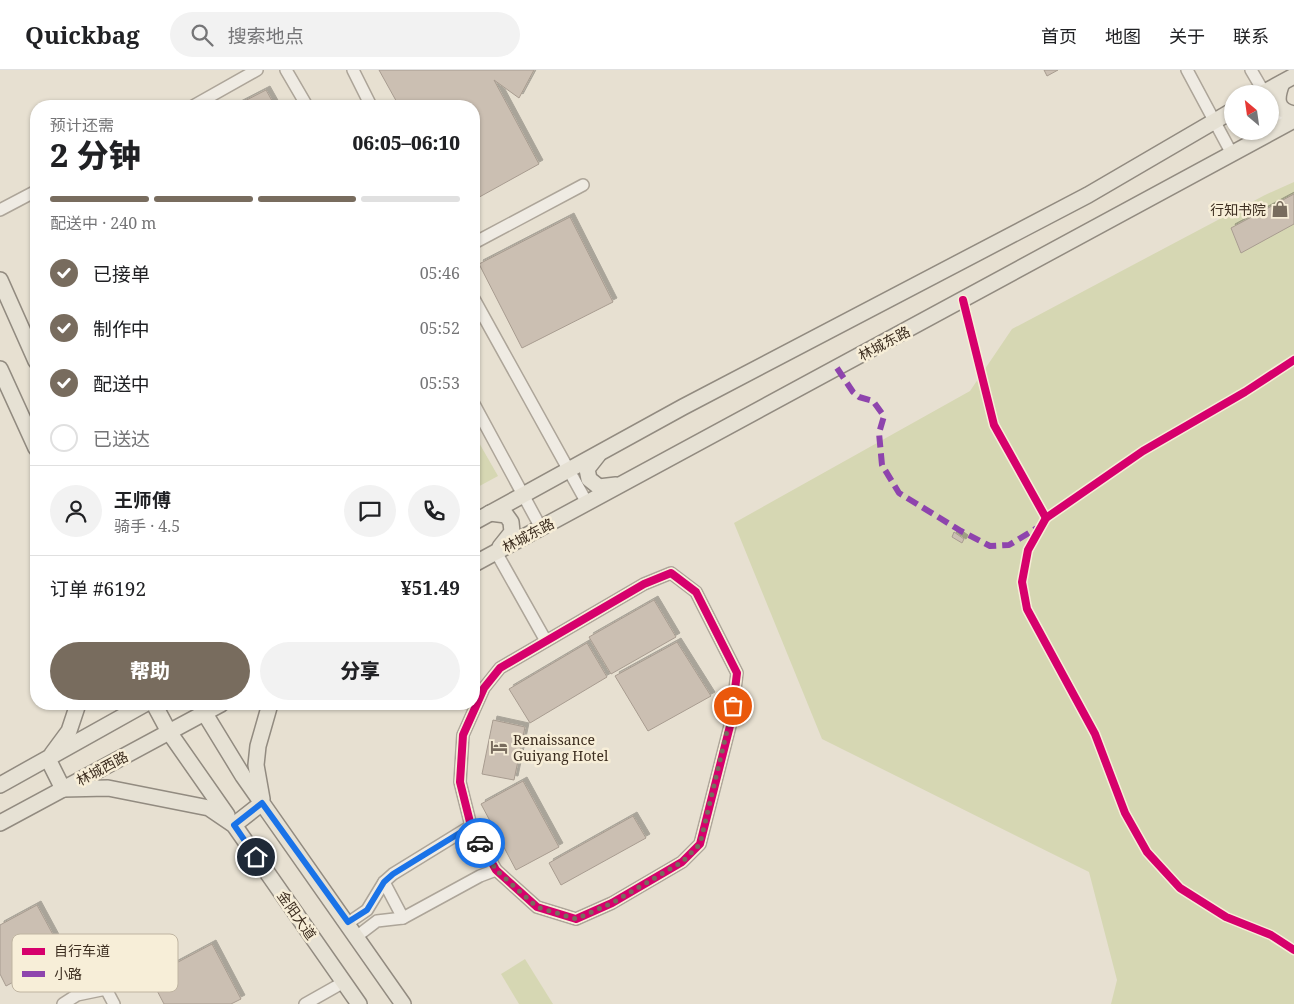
<!DOCTYPE html>
<html lang="zh">
<meta charset="utf-8">
<style>
:root{--surface:#fff;--page:#f2f2f2;--text:#202124;--muted:#757577;--line:#e0e0e0;--accent:#786c5e}
body{margin:0;font-family:"Noto Serif","Noto Sans SC",serif;background:var(--page);color:var(--text);height:100vh;display:flex;flex-direction:column;font-size:19px;white-space:nowrap}
*{box-sizing:border-box;margin:0}
p{font-size:16px;color:var(--muted)}
.icon{flex:none;width:28px;height:28px;fill:none;stroke:currentColor;stroke-width:2;stroke-linecap:round;stroke-linejoin:round}
.map{position:relative;flex:1;overflow:hidden}
.sheet{position:absolute;left:30px;top:30px;width:450px;height:610px;display:flex;flex-direction:column;background:var(--surface);border-radius:20px;box-shadow:0 1px 4px #0004}
.sheet>*{flex:none}
.needle{width:32px;rotate:331deg}
.buttons{position:absolute;left:1224px;top:15px;display:grid;gap:10px}
.buttons a{display:grid;place-items:center;width:55px;height:55px;border-radius:50%;background:var(--surface);box-shadow:0 1px 4px #0004;font-size:25px}
.pin{position:absolute;display:grid;place-items:center;width:42px;height:42px;color:#fff;margin:-21px;border:2px solid #fff;border-radius:50%;box-shadow:0 1px 5px #0007}
.courier{position:absolute;display:grid;place-items:center;width:50px;height:50px;margin:-25px;border:4px solid #1a73e8;border-radius:50%;background:#fff;color:#222;box-shadow:0 1px 6px #0007}
.summary em{font-style:normal;font-weight:800}
.summary div{display:flex;flex-direction:column-reverse}
.summary{display:flex;align-items:center;justify-content:space-between;height:85px;padding:0 20px}
h1{font-size:32px;font-weight:800;line-height:38px}
.bar{display:grid;grid-template-columns:repeat(4,1fr);gap:8px 5px;align-content:center;height:60px;padding:0 20px}
.bar i{height:6px;border-radius:4px;background:var(--line)}
.bar .on{background:var(--accent)}
.bar p{grid-column:span 4}
.line{display:flex;align-items:center;gap:12px;padding:0 20px;border-top:1px solid var(--line)}
.line div{flex:1}
.round{display:grid;place-items:center;flex:none;width:52px;height:52px;border-radius:26px;background:var(--page)}
ol{padding:0 20px;list-style:none}
li{display:flex;align-items:center;gap:15px;height:55px}
li p{margin-inline-start:auto}
li .icon{padding:5px;border-radius:50%;background:var(--accent);color:#fff;stroke-width:4}
li:last-child{color:var(--muted)}
li i{width:28px;height:28px;border:2px solid var(--line);border-radius:50%}
.primary-button{display:flex;gap:10px;margin-top:auto;padding:10px 20px}
.primary-button a{flex:1;height:58px;border-radius:30px;background:var(--accent);color:#fff;font-size:20px;font-weight:800;line-height:58px;text-align:center}
.primary-button a+a{background:var(--page);color:var(--text)}
header{display:flex;align-items:center;gap:30px;box-sizing:border-box;height:70px;padding:0 25px;background:var(--surface);border-bottom:1px solid var(--line)}
header strong{font-size:24px}
nav{display:flex;gap:28px;margin-inline-start:auto;font-size:18px}
.search{width:350px;height:45px;background:var(--page);display:flex;align-items:center;gap:12px;box-sizing:border-box;padding:0 18px;border-radius:28px;color:var(--muted);font-size:19px}
.map>svg:first-child{display:block}
.green{fill:#d6d7b3}
.building{fill:#cbbfb2;stroke:#a89c90;filter:url(#shadow)}
.lines{fill:none;stroke-linecap:round;stroke-linejoin:round}
.minor-casing{stroke:#ada599;stroke-width:14}
.major-casing{stroke:#928b80;stroke-width:18}
.minor{stroke:#efebe3;stroke-width:11}
.major{stroke:#e6e1d4;stroke-width:15}
.quiet{stroke:#8e44ad;stroke-width:6;stroke-dasharray:12 6;stroke-linecap:butt}
.cycleway-casing{stroke:#f7eed8;stroke-width:11}
.cycleway{stroke:#d6006c;stroke-width:8}
.done{stroke:#786c5e;stroke-width:5;stroke-dasharray:0 9}
.route{stroke:#1a73e8;stroke-width:6}
.labels{text-anchor:middle;dominant-baseline:central;stroke-width:5;stroke-linejoin:round;paint-order:stroke}
.poi-label{font-size:14px;fill:#3d2e20;stroke:#f7eed8;text-anchor:end}
.street-label{font-size:14px;fill:#3d2e20;stroke:#f7eed8}
.key{fill:#f7eed8;stroke:#bfb4a1;stroke-width:1}
.key-label{font-size:14px;fill:#3d2e20}
</style>
<header>
<strong>Quickbag</strong>
<div class="search"><svg class="icon" aria-label="search" viewBox="0 0 24 24"><circle cx="10" cy="10" r="6"/><path d="M15 15l6 6"/></svg>搜索地点</div>
<nav><a>首页</a><a>地图</a><a>关于</a><a>联系</a></nav>
</header>
<div class="map">
<svg width="1294" height="934" viewBox="0 0 1294 934">
<defs>
<filter id="shadow"><feDropShadow dx="4" dy="-4" stdDeviation="0" flood-color="#0004"/></filter>
</defs>
<rect width="100%" height="100%" fill="#e7e0d1"/>
<g class="green">
<path d="M1294,112V934H1111L1117,910L1089,802L822,669L734,453L970,321L1012,259L1265,125Z"/>
<path d="M474,364L498,406L474,419Z"/>
<path d="M525,889L553,934H519L501,904Z"/>
</g>
<g class="building">
<path d="M379,0H534L519,28L494,10L539,94L474,130V36H399Z"/>
<path d="M1044,0H1058L1047,6Z"/>
<path d="M266,20L275,36H235Z"/>
<path d="M1294,124V154L1241,183L1231,158Z"/>
<path d="M570,147L613,232L522,278L479,194Z"/>
<path d="M954,462L964,469L962,473L952,467Z"/>
<path d="M654,530L676,567L611,604L589,567Z"/>
<path d="M677,572L711,626L648,661L615,606Z"/>
<path d="M587,573L607,607L530,653L509,619Z"/>
<path d="M493,650L525,657L514,710L482,704Z"/>
<path d="M523,711L559,777L516,800L481,734Z"/>
<path d="M633,746L646,768L561,815L549,793Z"/>
<path d="M37,835L64,885L6,916L0,904V855Z"/>
<path d="M212,874L241,929L231,934H164L150,907Z"/>
</g>
<g class="lines">
<g class="minor-casing">
<g id="minor">
<path d="M286,0L307,36"/>
<path d="M353,0L371,36"/>
<path d="M1187,0L1232,84"/>
<path d="M1251,0L1265,24"/>
<path d="M1270,33L1282,56"/>
<path d="M193,36L257,0"/>
<path d="M0,140L36,121"/>
<path d="M474,173L583,115"/>
<path d="M474,229L587,433"/>
<path d="M474,334L541,458"/>
<path d="M496,482L546,571"/>
<path d="M671,503L696,522L737,603L731,652L700,774L682,792L612,833L576,849L537,837L496,800L471,756L460,712L463,665L484,618L500,598L644,514Z"/>
<path d="M384,812L403,848"/>
<path d="M348,853L367,840L384,812L393,804L471,756"/>
<path d="M356,867L377,851L403,848L480,806L496,800"/>
<path d="M63,934L77,925L106,919L114,934"/>
<path d="M305,934L344,912"/>
</g>
</g>
<g class="major-casing">
<g id="major">
<path d="M1282,13C1276,28 1275,40 1294,44"/>
<path d="M1261,24L1294,6"/>
<path d="M0,210L36,291"/>
<path d="M0,299L36,378"/>
<path d="M598,385L587,399L589,409L599,417L616,415"/>
<path d="M490,443L506,445L511,452L512,462L500,477"/>
<path d="M474,452L683,337L1088,125L1232,41"/>
<path d="M474,494L1294,50"/>
<path d="M154,634L169,662L227,745"/>
<path d="M199,634L243,706L403,934"/>
<path d="M52,684L69,661L78,634"/>
<path d="M48,689L63,719"/>
<path d="M0,715L145,634"/>
<path d="M63,719L108,718L209,738L234,755L359,934"/>
<path d="M262,729L256,695L258,676L270,634"/>
<path d="M0,753L221,634"/>
<path d="M234,755L262,733"/>
</g>
</g>
<use href="#minor" class="minor"/>
<use href="#major" class="major"/>
<path class="quiet" d="M837,298L853,322L859,327L873,331L884,346L879,363L882,395L899,423L961,461L990,476L1009,475L1037,458"/>
<g class="cycleway-casing">
<g id="cycleway">
<path d="M963,230L994,355L1046,448"/>
<path d="M1294,290L1245,322L1143,381L1046,448L1028,480L1022,512L1027,539L1095,664L1125,743L1147,782L1180,818L1226,847L1271,865L1294,880"/>
<path d="M671,503L696,522L737,603L731,652L700,774L682,792L612,833L576,849L537,837L496,800L471,756L460,712L463,665L484,618L500,598L644,514Z"/>
</g>
</g>
<use href="#cycleway" class="cycleway"/>
</g>
<g class="lines">
<path class="done" d="M480,773L496,800L537,837L576,849L612,833L682,792L700,774L733,636"/>
<path class="route" d="M256,787L234,755L262,733L348,852L367,840L384,812L393,804L471,756L480,773"/>
</g>
<defs>
<g id="shop-bare" transform="scale(1.35)"><path d="M-5-2.5h2.3a2.7 3.5 0 0 1 5.4 0H5L5.5 6h-11ZM-1.5-2.5h3a1.5 2.3 0 0 0-3 0Z" fill="#786c5e" stroke="#f7eed8" stroke-width="2.5" paint-order="stroke"/></g>
<g id="hotel-bare" transform="scale(1.35)"><path d="M-6-4.5h1.5V1H6V5H4.5V3h-9V5H-6ZM-4 0a1.8 1.8 0 1 1 3.6 0ZM.5 0V-2.5h3Q6-2.5 6 0Z" fill="#786c5e" stroke="#f7eed8" stroke-width="2.5" paint-order="stroke"/></g>
</defs>
<g fill-rule="evenodd">
<use href="#shop-bare" x="1280" y="139"/>
<use href="#hotel-bare" x="499" y="677"/>
</g>
<g class="labels">
<g class="poi-label">
<text x="1266" y="139">行知书院</text>
<text x="513" y="669" text-anchor="start">Renaissance<tspan x="513" dy="16">Guiyang Hotel</tspan></text>
</g>
<g class="street-label">
<text transform="translate(884 273) rotate(-28)">林城东路</text>
<text transform="translate(528 465) rotate(-28)">林城东路</text>
<text transform="translate(102 698) rotate(-28)">林城西路</text>
<text transform="translate(297 845) rotate(55)">金阳大道</text>
</g>
</g>
<rect x="12" y="864" width="166" height="58" rx="8" class="key"/>
<rect x="22" y="878" width="23" height="7" fill="#d6006c"/>
<rect x="22" y="901" width="23" height="6" fill="#8e44ad"/>
<g class="key-label">
<text x="54" y="886">自行车道</text>
<text x="54" y="909">小路</text>
</g>
</svg>
<div class="buttons">
<a><svg class="needle" viewBox="-14 -14 28 28"><path d="M0-13l5 13h-10z" fill="#e53935"/><path d="M0 13l5-13h-10z" fill="#757577"/></svg></a>
</div>
<div class="pin" style="left:733px;top:636px;background:#ea580c"><svg class="icon" aria-label="bag" viewBox="0 0 24 24"><path d="M5 8h14l-1 12H6zM9 8a3 3 0 0 1 6 0"/></svg></div>
<div class="pin" style="left:256px;top:787px;background:#1f2937"><svg class="icon" aria-label="home" viewBox="0 0 24 24"><path d="M3 11l9-7 9 7M6 9v11h12V9"/></svg></div>
<div class="courier" style="left:480px;top:773px"><svg class="icon" aria-label="car" viewBox="0 0 24 24"><path d="M5 17H2v-5l4-1 3-4h7l3 4 3 1v5h-3M9 17h6M6 11h13"/><circle cx="7" cy="17" r="2"/><circle cx="17" cy="17" r="2"/></svg></div>
<section class="sheet">
<div class="summary"><div><h1>2 分钟</h1><p>预计还需</p></div><em>06:05–06:10</em></div>
<div class="bar"><i class="on"></i><i class="on"></i><i class="on"></i><i></i><p>配送中 · 240 m</p></div>
<ol>
<li><svg class="icon" aria-label="check" viewBox="0 0 24 24"><path d="M5 12l5 5 9-10"/></svg>已接单<p>05:46</p></li>
<li><svg class="icon" aria-label="check" viewBox="0 0 24 24"><path d="M5 12l5 5 9-10"/></svg>制作中<p>05:52</p></li>
<li><svg class="icon" aria-label="check" viewBox="0 0 24 24"><path d="M5 12l5 5 9-10"/></svg>配送中<p>05:53</p></li>
<li><i></i>已送达</li>
</ol>
<div class="line" style="height:90px"><a class="round"><svg class="icon" aria-label="person" viewBox="0 0 24 24"><circle cx="12" cy="8" r="4"/><path d="M4 21q1-7 8-7t8 7"/></svg></a><div><b>王师傅</b><p>骑手 · 4.5</p></div><a class="round"><svg class="icon" aria-label="chat" viewBox="0 0 24 24"><path d="M4 5h16v11H9l-5 4z"/></svg></a><a class="round"><svg class="icon" aria-label="phone" viewBox="0 0 24 24"><path d="M5 4h4l2 5-3 2q2 4 5 5l2-3 5 2v4C11 20 4 13 5 4z"/></svg></a></div>
<div class="line" style="height:65px"><div>订单 #6192</div><b>¥51.49</b></div>
<div class="primary-button"><a>帮助</a><a>分享</a></div>
</section>
</div>
